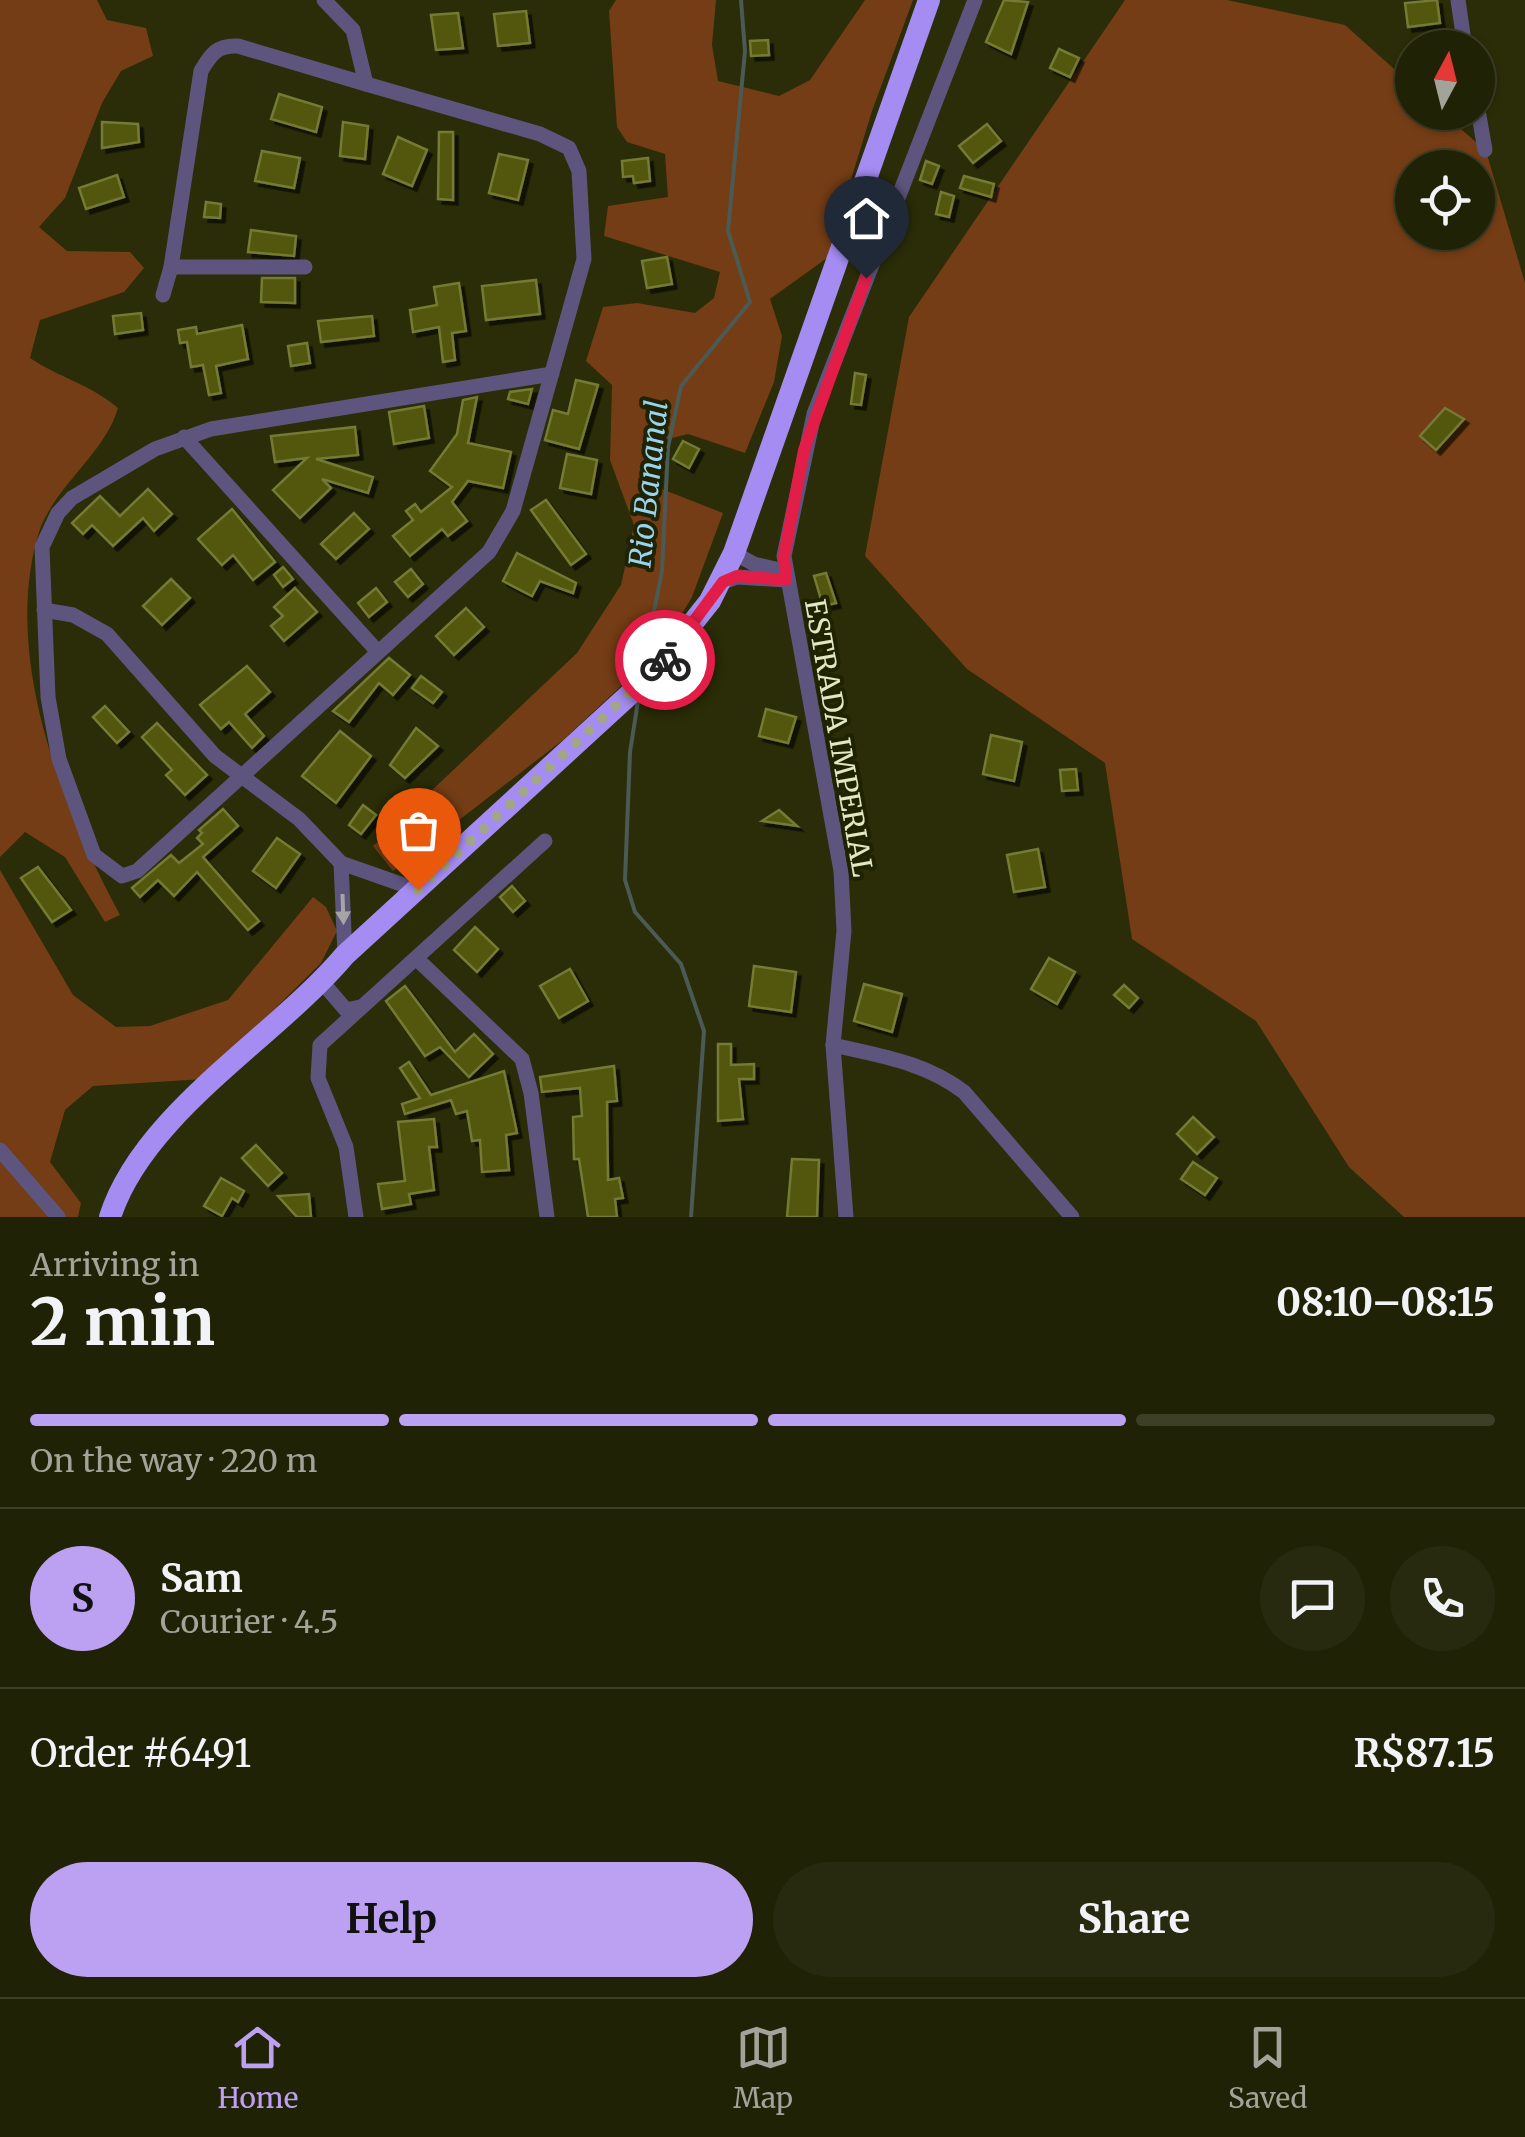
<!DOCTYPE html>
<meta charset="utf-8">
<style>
:root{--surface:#202205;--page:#282a0f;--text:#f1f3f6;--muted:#a2a49a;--line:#3d3f27;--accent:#bca0f2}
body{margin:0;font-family:Merriweather,serif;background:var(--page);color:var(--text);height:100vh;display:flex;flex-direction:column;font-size:38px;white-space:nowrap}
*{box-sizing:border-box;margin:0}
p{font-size:32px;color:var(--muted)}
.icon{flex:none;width:55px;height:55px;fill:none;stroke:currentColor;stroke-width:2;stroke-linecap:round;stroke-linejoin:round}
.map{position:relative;height:1217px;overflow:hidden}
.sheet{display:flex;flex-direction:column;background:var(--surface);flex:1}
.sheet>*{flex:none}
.needle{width:65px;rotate:7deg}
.fabs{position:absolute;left:1395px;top:30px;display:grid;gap:20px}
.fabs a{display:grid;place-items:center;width:100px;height:100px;border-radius:50%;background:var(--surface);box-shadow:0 2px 8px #0004,0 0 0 2px var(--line);font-size:50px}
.pin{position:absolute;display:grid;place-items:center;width:85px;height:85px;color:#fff;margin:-102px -42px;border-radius:50% 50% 50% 0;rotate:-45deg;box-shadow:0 0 10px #0007}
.pin .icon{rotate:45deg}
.courier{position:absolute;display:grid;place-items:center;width:100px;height:100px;margin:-50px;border:8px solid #e11d48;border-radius:50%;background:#fff;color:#222;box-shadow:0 2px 12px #0007}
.summary em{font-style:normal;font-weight:700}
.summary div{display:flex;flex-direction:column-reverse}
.summary{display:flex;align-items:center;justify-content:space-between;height:170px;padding:0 30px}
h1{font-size:65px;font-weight:700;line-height:75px}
.bar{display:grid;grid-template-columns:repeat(4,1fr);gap:15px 10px;align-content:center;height:120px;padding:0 30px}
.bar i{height:12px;border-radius:8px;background:var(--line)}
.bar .active{background:var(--accent)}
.bar p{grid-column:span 4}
.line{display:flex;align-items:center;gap:25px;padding:0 30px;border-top:2px solid var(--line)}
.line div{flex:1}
.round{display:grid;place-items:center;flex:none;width:105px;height:105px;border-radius:52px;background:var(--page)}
.cta{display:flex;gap:20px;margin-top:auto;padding:20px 30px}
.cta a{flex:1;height:115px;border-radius:60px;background:var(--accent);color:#111;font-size:40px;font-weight:700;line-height:115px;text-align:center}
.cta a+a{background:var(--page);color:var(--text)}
.tabs{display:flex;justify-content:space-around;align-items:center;height:140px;border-top:2px solid var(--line);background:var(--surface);font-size:28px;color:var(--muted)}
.tabs a{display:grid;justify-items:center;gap:5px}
.tabs .active{color:var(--accent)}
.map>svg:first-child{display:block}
.green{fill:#743d15;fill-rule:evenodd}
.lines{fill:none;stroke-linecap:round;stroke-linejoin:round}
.stream{stroke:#4c5a55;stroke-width:4}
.building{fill:#525609;stroke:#747a34;stroke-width:2.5;filter:url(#shadow)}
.minor{stroke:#5d557e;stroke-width:15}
.highway{stroke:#a58cf3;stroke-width:22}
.oneway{fill:#a6a5a4}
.done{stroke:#a2a682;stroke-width:10;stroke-dasharray:0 18}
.route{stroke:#e11d48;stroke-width:12}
.labels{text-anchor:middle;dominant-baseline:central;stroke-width:8;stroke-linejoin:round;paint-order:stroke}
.street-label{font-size:28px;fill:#e2e7c4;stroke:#202300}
.water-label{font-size:30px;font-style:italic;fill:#9bd2f1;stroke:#202300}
</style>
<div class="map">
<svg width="1525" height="1217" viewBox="0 0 1525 1217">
<defs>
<filter id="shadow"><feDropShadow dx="4.5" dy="4.5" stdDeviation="0" flood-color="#0009"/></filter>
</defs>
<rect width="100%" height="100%" fill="#2a2d07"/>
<g class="green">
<path d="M0,0H97L107,20L146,28L153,56L121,71L102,103L65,198L39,227L67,251L130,252L144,268L124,292L40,320L30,358C60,378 90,384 118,408C105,453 58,483 40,529C0,653 62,807 120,915L105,922L65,857L25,832L0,857Z"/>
<path d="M616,0H716L712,45L718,81L779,96L810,80L865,0H913L872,111L827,258L770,299L782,336L774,382L745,453L688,434L644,445V482L723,513L692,597L661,649L563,740L393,871L373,846L577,653L621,585L634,525L610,460L612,385L586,361L603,307L637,303L695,313L714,298L720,272L604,236L608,206L668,197L665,154L627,142L617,127L609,11Z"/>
<path d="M1125,0H1227L1345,25L1412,85V112L1443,113L1486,151L1525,283V1217H1404L1349,1167L1256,1021L1132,939L1105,763L967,669L865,556L909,317ZM1412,168H1478V232H1412Z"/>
<path d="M0,870L73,995L116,1027L150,1026L228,1000L313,897L326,907L337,931L321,963L204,1079L93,1086L65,1110L50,1162L81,1203L78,1217H0Z"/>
</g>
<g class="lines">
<g class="stream">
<path d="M643,667L662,571L668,447L681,386L750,302L728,231L745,51L741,0"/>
<path d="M638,701L630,752L625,880L635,912L681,964L704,1031L691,1217"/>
</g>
</g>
<g class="building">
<path d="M1004,0L1028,2L1011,54L986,42Z"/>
<path d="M1437,0L1440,23L1408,27L1405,3Z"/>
<path d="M526,11L530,43L498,46L494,14Z"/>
<path d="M458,13L463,48L436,50L431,15Z"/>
<path d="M768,40L769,55L751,56L750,41Z"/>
<path d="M1059,49L1079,58L1070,77L1050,68Z"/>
<path d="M279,94L322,107L316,132L271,119Z"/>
<path d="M102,122L138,124L139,142L102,148Z"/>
<path d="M343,122L368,126L365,159L340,156Z"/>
<path d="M987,124L1001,141L973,163L959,146Z"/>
<path d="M439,132H453V200L438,199Z"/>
<path d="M398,137L427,150L412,186L383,174Z"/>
<path d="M262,151L300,158L294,188L255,181Z"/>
<path d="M499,154L528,160L518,200L489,193Z"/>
<path d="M648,158L650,181L634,183L633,176L623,177L622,161Z"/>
<path d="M926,161L939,166L932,184L920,180Z"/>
<path d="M117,175L124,197L86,209L79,188Z"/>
<path d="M964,176L994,184L991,197L960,188Z"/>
<path d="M941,192L954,196L949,217L936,214Z"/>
<path d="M206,202L221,204L220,218L204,217Z"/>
<path d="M251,230L296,236L294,256L248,252Z"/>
<path d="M667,257L672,284L647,288L642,261Z"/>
<path d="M262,278H295V303L261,302Z"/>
<path d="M536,280L540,314L486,320L482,286Z"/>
<path d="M459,283L466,331L452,333L455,360L443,362L439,327L413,332L410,310L437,305L434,287Z"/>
<path d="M141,313L143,330L115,334L113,316Z"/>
<path d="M372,316L374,336L321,342L318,321Z"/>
<path d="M242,325L248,359L216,366L221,393L209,395L203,365L191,367L187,342L180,343L178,330L196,327L197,334Z"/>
<path d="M307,343L310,363L291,366L288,346Z"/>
<path d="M855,373L866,375L861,405L851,404Z"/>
<path d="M576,380L598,385L579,449L545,440L553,410L568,414Z"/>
<path d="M532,389L528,404L508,399L510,392Z"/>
<path d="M477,397L468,443L511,452L503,488L468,481L452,502L467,521L448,536L442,529L410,556L393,536L413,520L406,511L415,504L421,512L452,487L430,471L457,434L463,400Z"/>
<path d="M424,406L429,438L394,444L389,412Z"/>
<path d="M1445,408L1464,419L1436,450L1420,436Z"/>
<path d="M355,427L358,455L316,459L373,477L368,493L322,479L331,488L300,518L273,490L307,458L275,462L271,436Z"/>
<path d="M683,441L699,449L689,468L673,459Z"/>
<path d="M567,454L597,460L591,494L560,488Z"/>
<path d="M148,489L172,514L154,531L143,518L113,546L92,525L83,534L72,523L100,496L120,516Z"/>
<path d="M546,500L586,554L571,565L531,510Z"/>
<path d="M232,509L275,562L253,580L233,555L222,565L198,539Z"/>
<path d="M354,513L369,529L336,559L321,544Z"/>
<path d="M517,553L576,583L573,593L540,581L532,596L503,581Z"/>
<path d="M283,567L293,579L283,587L274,575Z"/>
<path d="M411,569L423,584L408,597L395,582Z"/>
<path d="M826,573L836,603L823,606L814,576Z"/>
<path d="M171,579L190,598L162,625L143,606Z"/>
<path d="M295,588L317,612L284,641L271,626L283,616L274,607Z"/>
<path d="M376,588L387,602L369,617L358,603Z"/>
<path d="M466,608L484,627L454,655L436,636Z"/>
<path d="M389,658L410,675L393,695L379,683L349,722L333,711Z"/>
<path d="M247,666L270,692L245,714L264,736L252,748L229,722L221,729L200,705Z"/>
<path d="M421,676L442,692L433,703L412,688Z"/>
<path d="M105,706L129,732L117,743L93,717Z"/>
<path d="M766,709L796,717L788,743L759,736Z"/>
<path d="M157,723L207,775L185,795L166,775L172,770L142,737Z"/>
<path d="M416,728L438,746L405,778L390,765Z"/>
<path d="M340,731L371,756L336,803L302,776Z"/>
<path d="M991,735L1022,742L1014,781L983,774Z"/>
<path d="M1076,769L1078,790L1062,791L1060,770Z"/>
<path d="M363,805L376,815L361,834L349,825Z"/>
<path d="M223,809L238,826L203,857L259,921L248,930L197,872L174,896L158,880L140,897L132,888L171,855L179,863L203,844L197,838L202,833L199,830Z"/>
<path d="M779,810L797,826L762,821Z"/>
<path d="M277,838L300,854L276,888L253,871Z"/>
<path d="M1038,849L1045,887L1014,892L1007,855Z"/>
<path d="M38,867L71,910L52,922L21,878Z"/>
<path d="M512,886L525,901L513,912L500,897Z"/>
<path d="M475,927L498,949L477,972L454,950Z"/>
<path d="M1049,958L1075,972L1057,1004L1031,989Z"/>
<path d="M754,966L796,972L791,1012L749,1006Z"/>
<path d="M570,969L588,1001L559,1018L540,986Z"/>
<path d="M864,984L902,994L892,1032L854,1021Z"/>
<path d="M1124,985L1138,998L1129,1008L1114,995Z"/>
<path d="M405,986L455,1052L474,1034L493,1054L469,1077L440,1047L425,1056L386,1001Z"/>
<path d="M718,1044H731V1065L754,1064V1079H739L743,1119L718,1121Z"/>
<path d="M409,1062L431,1095L504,1071L517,1133L506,1135L509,1170L482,1172L480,1140L472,1141L467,1111L456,1114L451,1100L405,1114L402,1104L420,1098L400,1068Z"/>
<path d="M614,1066L617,1101L607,1102L608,1180L619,1178L623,1198L615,1199L617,1217H588L579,1159H574L573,1117L582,1116L580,1088L542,1092L540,1077Z"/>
<path d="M1193,1117L1214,1137L1197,1154L1177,1134Z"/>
<path d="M434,1119L437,1147H429L434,1190L409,1194L411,1204L382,1209L378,1184L405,1181L398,1122Z"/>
<path d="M256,1145L282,1173L268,1186L242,1158Z"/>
<path d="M792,1159L819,1160L817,1217H787Z"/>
<path d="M1193,1162L1217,1178L1205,1195L1181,1179Z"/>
<path d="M221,1178L244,1191L238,1202L232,1198L222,1216L204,1206Z"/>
<path d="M309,1194L311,1217H297L278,1196Z"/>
</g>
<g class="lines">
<g class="minor">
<path d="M324,0L353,30L366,84L540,134L569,148L579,171L584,259L513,511L489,552L137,871L122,876L94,855L59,759L48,697L42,547L58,513L72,498L155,449L211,429L552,374"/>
<path d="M1458,0L1465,48"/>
<path d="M1478,110L1485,150"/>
<path d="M171,267H305"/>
<path d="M163,295L171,267L201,71C211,54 217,45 238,46L366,84"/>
<path d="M184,437L378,652"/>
<path d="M734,553L754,564L784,571"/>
<path d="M723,582L737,577L786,580"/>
<path d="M44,610L73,615L107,634L215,756L299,819L341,863L418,890"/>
<path d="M341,863L345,955"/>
<path d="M418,960L522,1059L531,1093L547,1217"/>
<path d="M322,982L346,1010L360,1007"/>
<path d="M833,1045C880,1056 925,1062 964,1092L1072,1217"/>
<path d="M0,1150L58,1217"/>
<path d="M356,1217L346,1147L318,1078L320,1045L545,841"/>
<path d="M846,1217L833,1045L844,931L841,871L784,556L814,414L975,0"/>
</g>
<path class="highway" d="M110,1217C143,1113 275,1038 345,955L653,673L710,601L734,553L929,0"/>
</g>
<defs><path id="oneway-solid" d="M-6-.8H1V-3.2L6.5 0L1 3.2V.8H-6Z" transform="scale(2.5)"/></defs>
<use class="oneway" href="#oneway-solid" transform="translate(343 909) rotate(88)"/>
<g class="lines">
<path class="done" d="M418,890L665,660"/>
<path class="route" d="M665,660L723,582L737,576L786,580L784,556L804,450L866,278"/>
</g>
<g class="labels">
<g class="street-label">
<text transform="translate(839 738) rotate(80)">ESTRADA IMPERIAL</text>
</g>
<g class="water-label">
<text transform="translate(648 484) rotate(-84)">Rio Bananal</text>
</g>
</g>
</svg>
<div class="fabs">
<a><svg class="needle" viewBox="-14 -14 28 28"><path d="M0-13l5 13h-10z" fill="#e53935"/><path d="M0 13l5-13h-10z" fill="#a2a49a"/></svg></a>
<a><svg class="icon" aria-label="locate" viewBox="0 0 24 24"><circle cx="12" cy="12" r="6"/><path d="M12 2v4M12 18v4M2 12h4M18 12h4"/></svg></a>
</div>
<div class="pin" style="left:418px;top:890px;background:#ea580c"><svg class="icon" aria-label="bag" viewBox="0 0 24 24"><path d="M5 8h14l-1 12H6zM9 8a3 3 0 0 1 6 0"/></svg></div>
<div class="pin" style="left:866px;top:278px;background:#1f2937"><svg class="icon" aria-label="home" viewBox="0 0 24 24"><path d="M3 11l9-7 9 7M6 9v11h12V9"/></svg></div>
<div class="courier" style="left:665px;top:660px"><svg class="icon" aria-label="bike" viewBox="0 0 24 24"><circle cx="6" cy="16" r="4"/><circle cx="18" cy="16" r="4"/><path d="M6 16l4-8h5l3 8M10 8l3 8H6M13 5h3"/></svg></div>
</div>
<section class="sheet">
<div class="summary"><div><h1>2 min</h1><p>Arriving in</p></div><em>08:10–08:15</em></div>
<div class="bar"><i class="active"></i><i class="active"></i><i class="active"></i><i></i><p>On the way · 220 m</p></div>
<div class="line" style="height:180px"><b class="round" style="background:var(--accent);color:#111">S</b><div><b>Sam</b><p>Courier · 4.5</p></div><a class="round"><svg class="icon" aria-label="chat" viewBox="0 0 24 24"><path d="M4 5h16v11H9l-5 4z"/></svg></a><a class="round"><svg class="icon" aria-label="phone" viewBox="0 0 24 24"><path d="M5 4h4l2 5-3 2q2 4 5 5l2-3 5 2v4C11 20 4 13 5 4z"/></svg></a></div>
<div class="line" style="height:130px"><div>Order #6491</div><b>R$87.15</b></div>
<div class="cta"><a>Help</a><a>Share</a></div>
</section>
<nav class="tabs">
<a class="active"><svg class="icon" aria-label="home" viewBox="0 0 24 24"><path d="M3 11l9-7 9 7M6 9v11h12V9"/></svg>Home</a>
<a><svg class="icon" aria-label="map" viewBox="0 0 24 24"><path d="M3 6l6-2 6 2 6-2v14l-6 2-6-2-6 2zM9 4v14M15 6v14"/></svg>Map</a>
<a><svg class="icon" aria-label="saved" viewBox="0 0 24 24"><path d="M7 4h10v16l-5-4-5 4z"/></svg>Saved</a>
</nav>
